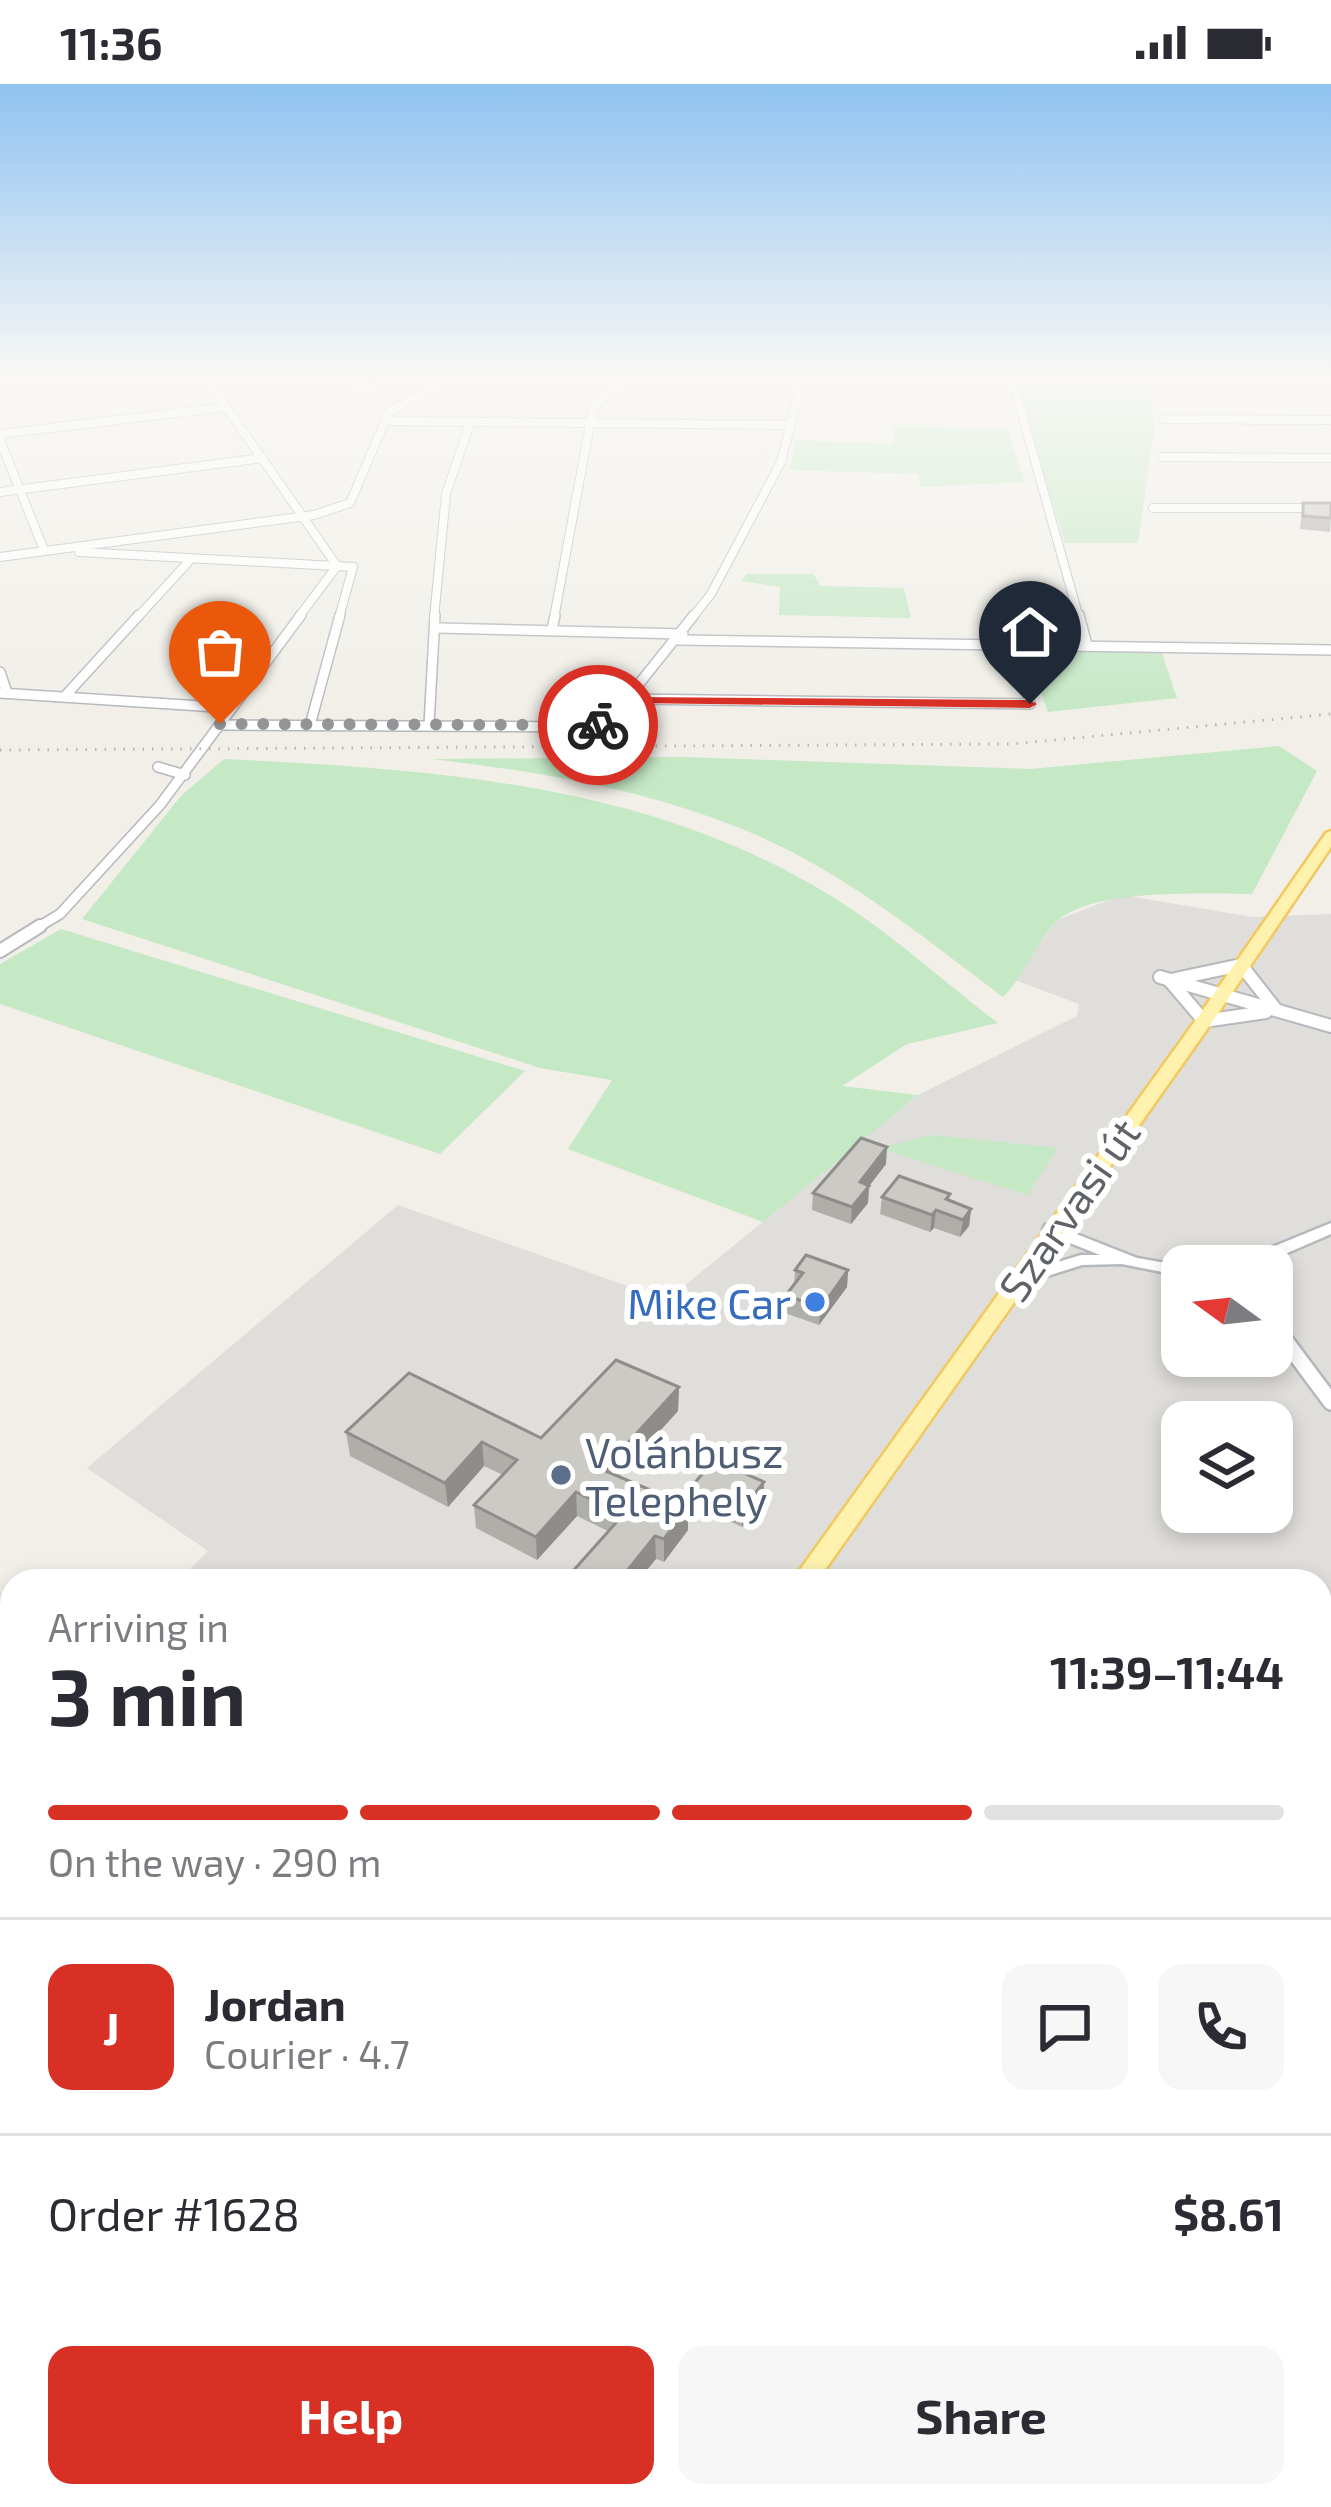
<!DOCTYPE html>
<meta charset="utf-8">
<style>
:root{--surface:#fff;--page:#f7f7f7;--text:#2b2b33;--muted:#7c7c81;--line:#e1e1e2;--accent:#d93025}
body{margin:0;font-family:"Exo 2",sans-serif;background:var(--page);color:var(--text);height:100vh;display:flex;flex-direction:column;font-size:45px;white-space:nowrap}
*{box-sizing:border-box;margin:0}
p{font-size:39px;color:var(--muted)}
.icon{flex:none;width:66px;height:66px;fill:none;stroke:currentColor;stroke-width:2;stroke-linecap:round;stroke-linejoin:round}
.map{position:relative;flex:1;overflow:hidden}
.sheet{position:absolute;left:0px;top:1485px;width:1332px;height:939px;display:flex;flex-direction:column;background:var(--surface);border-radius:36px 36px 0 0;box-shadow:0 6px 18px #0003}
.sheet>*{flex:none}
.needle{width:78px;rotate:285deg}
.fabs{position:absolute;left:1161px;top:1161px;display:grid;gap:24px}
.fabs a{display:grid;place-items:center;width:132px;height:132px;border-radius:24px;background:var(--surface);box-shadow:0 6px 18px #0003;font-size:60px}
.pin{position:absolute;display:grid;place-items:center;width:102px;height:102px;color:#fff;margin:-123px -51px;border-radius:50% 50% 50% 0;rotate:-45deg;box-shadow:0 0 12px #0007}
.pin .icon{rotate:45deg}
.courier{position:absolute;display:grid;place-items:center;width:120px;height:120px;margin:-60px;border:9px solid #d93025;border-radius:50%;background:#fff;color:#222;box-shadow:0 3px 15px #0007}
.head em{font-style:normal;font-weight:700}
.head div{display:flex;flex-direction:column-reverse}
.head{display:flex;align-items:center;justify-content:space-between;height:204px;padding:0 48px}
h1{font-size:78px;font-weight:700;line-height:90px}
.bar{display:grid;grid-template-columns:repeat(4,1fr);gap:18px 12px;align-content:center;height:144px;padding:0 48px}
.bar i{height:15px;border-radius:9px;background:var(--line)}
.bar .selected{background:var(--accent)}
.bar p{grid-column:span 4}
.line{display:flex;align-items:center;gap:30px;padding:0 48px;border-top:3px solid var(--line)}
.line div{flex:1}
.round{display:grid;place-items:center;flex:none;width:126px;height:126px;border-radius:24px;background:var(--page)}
.button{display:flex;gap:24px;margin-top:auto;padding:24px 48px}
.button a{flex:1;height:138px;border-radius:24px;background:var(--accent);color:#fff;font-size:48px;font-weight:700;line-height:138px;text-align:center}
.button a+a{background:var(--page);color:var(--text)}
.status{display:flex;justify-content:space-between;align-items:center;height:84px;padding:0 60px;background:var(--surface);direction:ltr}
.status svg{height:33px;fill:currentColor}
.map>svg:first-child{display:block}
.industrial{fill:#e0deda;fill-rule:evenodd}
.green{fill:#c5e8c5}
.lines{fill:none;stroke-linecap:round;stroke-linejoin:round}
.minor-far3-casing{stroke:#b5b8bc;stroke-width:10}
.minor-far2-casing{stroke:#b5b8bc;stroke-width:12}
.minor-far1-casing{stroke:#b5b8bc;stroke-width:16}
.minor-casing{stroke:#b5b8bc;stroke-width:20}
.tertiary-casing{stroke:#b5b8bc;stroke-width:5}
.primary-casing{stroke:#f2c960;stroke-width:5}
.minor-far3{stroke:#fff;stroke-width:8}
.minor-far2{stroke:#fff;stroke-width:9}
.minor-far1{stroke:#fff;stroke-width:12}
.minor{stroke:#fff;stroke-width:15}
.tertiary{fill:#fff;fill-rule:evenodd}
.primary{fill:#fff2af;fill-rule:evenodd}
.rail{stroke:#b6b7b8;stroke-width:3;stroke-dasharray:1.5 8;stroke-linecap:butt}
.wall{fill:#afaea9}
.shaded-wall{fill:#8f8d8a}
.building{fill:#cccac5;stroke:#8f8d8a;stroke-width:3}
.route{fill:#d93025}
.done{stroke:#929495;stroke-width:12;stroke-dasharray:0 21.6}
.shop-dot{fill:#3f7fe0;stroke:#fff;stroke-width:4.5}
.service-dot{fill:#5c6f8a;stroke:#fff;stroke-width:4.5}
.labels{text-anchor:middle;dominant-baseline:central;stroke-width:12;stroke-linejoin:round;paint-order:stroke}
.street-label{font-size:42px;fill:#5f6368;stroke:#fff}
.shop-label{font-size:42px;fill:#366cbe;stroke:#fff;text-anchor:end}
.service-label{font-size:42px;fill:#4e5e75;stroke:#fff;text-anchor:start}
</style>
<div class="status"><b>11:36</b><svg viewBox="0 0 49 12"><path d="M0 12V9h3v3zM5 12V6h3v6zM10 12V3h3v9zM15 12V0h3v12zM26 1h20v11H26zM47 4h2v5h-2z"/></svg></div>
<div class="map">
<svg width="1331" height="2423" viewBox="0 0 1331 2423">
<rect width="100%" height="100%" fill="#f1efe8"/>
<path class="industrial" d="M1122,811L1252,833L1331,830V2423H0V1668L12,1656V2412H1320V1497H178L208,1467L87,1384L398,1121L667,1216L918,1011L1077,932L1079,920L1013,895L1057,836ZM1182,1182H1272V1272H1182ZM1182,1338H1272V1428H1182Z"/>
<g class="green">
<path d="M1014,297L1148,298L1155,338L1138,459H1065Z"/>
<path d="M893,341L1007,344L1024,398L920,403L918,390L790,386L795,356L894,360Z"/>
<path d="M746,490H813L821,502L904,504L911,534L779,531L780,503L742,497Z"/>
<path d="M1025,566H1161L1177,614L1048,628Z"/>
<path d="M1279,662L1317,687L1252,810C1201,810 1097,804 1058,836C1040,851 1024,893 1003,913C922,852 838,783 742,745C643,705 536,687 431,675L682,673L1030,685Z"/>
<path d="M224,675C432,685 649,699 831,812C890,848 944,898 998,939L907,960L842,1002L918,1011L763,1138L568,1065L612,996L540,984L82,835L181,712Z"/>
<path d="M61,845L525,987L440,1070L0,920V880Z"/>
<path d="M932,1051L1058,1064L1027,1111L879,1064Z"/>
</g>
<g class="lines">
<g class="minor-far3-casing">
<g id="minor-far3">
<path d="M204,291L337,482"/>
<path d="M274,291L376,304"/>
<path d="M759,291L833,297H1331"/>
<path d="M1011,291L1079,534"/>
<path d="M207,296L240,291"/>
<path d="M1163,335L1331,336"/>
<path d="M385,337L788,341"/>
<path d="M0,350L226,323"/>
<path d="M0,356L44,466"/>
<path d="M1163,373L1331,374"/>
<path d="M0,408L263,374"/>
<path d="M1153,424H1331"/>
<path d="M79,468L353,483L339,534"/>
<path d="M0,473L314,431L350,419L389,328L455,291"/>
<path d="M137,534L191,475"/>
<path d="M298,534L337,482"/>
<path d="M434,534L446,410L470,339"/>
<path d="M554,534L593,324L632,291"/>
<path d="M692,534L711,510L781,378L803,291"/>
</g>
</g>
<g class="minor-far2-casing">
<g id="minor-far2">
<path d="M1079,531L1087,561"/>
<path d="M438,544L683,550"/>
<path d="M552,546L555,531"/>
<path d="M678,556L1331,566"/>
<path d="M0,588L7,609"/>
<path d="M0,609L232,624"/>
<path d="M66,611L139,531"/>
<path d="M630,615L1030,620L1015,562"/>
<path d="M220,641L577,643L611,635L694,531"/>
<path d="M310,641L340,531"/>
<path d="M429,641L435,531"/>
<path d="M158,683L185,691"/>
<path d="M35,845L60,830L160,721L301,531"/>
</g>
</g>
<g class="minor-far1-casing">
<g id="minor-far1">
<path d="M0,867L40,842"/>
<path d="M1160,893L1331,942"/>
<path d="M1175,895L1241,881L1274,923"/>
<path d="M1170,897L1204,937L1266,928"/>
<path d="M1272,1239L1277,1246"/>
</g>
</g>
<g class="minor-casing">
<path id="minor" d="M1275,1243L1331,1318"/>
</g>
<g class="tertiary-casing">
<g id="tertiary">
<path d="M1331,1139V1150L1257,1182H1234L1236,1178Z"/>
<path d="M1051,1140L1137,1174L1183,1182L1182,1192L1122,1180L1082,1181L1019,1201L1013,1200L1011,1196L1013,1192L1081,1171H1100L1045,1149L1043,1145L1045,1141Z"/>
</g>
</g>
<g class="primary-casing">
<g id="primary">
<path d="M1331,747V763L1210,941L817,1497H792L1198,933L1326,749Z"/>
<path d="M132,2412H171L166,2423H127Z"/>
</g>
</g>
<use href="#minor-far3" class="minor-far3"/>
<use href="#minor-far2" class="minor-far2"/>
<use href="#minor-far1" class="minor-far1"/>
<use href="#minor" class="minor"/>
<use href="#tertiary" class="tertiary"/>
<use href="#primary" class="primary"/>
<path class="rail" d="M0,666L1011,660L1331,630"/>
</g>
<g class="wall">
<path d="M1303,419L1331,434L1330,448L1300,445Z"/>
<path d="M886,1080L869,1102L868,1119L851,1140L812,1126L813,1109Z"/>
<path d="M950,1110L949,1116L971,1125L969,1142L960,1153L934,1144L930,1148L880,1130L882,1113Z"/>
<path d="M795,1186H848L847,1203L819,1241L785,1229L786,1211L794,1201Z"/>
<path d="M679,1303L678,1327L619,1393L688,1446L664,1478L656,1475L608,1447L577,1432L537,1476L476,1444L474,1421L503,1391L484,1382L448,1423L350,1372L346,1348L541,1354Z"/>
<path d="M764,1398L763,1416L742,1443L692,1420V1402Z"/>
</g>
<g class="shaded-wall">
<path d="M887,1063L886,1080L860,1114L869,1102L868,1119L851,1140L852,1123L860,1098Z"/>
<path d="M971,1125L969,1142L960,1153L963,1136Z"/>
<path d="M936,1126L934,1144L930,1148L932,1131Z"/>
<path d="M848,1186L847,1203L819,1241L821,1224Z"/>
<path d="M679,1303L678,1327L603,1409V1386Z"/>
<path d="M482,1358L484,1382L448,1423L445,1399Z"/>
<path d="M764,1398L763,1416L742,1443V1425Z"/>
<path d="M576,1408L577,1432L537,1476L536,1453Z"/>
<path d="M688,1422V1446L664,1478V1455Z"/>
<path d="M655,1452L656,1475L638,1497H619Z"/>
</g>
<g class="building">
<path d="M1303,419H1331V434L1303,432Z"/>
<path d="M861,1054L887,1063L860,1098L869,1102L852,1123L813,1109Z"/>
<path d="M899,1092L950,1110L946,1115L971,1125L963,1136L936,1126L932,1131L882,1113Z"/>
<path d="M806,1171L848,1186L821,1224L786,1211L803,1189L795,1186Z"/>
<path d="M616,1276L679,1303L603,1386L688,1422L664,1455L655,1452L619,1497H564L623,1431L576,1408L536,1453L474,1421L517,1376L482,1358L445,1399L346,1348L409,1289L541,1354Z"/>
<path d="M714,1376L764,1398L742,1425L692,1402Z"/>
</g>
<linearGradient id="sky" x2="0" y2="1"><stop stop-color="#8fc3f1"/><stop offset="0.46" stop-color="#f9f8f5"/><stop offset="1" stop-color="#f9f8f5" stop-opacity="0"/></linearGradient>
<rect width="1331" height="630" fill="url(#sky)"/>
<path class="route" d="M625,613L1030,616L1037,620L1030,624L633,619L616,638L594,644V638L607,632Z"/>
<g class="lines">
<path class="done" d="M220,640L598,641"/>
</g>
<circle class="shop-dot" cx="815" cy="1218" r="12"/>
<circle class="service-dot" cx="561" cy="1391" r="12"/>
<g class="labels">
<g class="street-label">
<text transform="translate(1068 1125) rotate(-55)">Szarvasi út</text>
</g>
<g class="shop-label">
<text x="791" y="1218">Mike Car</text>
</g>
<g class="service-label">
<text x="585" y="1367">Volánbusz<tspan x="585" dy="48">Telephely</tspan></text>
</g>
</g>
</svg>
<div class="fabs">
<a><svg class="needle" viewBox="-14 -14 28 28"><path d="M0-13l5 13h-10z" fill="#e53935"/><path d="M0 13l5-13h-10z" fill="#7c7c81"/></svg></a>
<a><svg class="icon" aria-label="layers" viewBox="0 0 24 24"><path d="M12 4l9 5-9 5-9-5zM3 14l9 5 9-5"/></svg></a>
</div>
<div class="pin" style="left:220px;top:640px;background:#ea580c"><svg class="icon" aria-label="bag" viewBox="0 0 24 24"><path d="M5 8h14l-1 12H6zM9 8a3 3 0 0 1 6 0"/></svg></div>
<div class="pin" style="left:1030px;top:620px;background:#1f2937"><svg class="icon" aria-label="home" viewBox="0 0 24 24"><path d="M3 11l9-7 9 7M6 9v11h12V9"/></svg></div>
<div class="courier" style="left:598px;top:641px"><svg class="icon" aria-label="bike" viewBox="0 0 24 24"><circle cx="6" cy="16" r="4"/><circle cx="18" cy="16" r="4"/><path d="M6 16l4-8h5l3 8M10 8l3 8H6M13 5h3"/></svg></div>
<section class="sheet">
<div class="head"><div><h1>3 min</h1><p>Arriving in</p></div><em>11:39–11:44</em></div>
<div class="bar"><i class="selected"></i><i class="selected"></i><i class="selected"></i><i></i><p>On the way · 290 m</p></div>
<div class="line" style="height:216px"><b class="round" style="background:var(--accent);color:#fff">J</b><div><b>Jordan</b><p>Courier · 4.7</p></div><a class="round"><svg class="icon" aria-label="chat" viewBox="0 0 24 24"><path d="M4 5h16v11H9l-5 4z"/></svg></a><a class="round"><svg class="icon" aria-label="phone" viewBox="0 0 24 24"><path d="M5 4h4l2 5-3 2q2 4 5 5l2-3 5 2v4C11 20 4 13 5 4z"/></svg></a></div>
<div class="line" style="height:156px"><div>Order #1628</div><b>$8.61</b></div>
<div class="button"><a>Help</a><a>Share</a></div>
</section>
</div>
